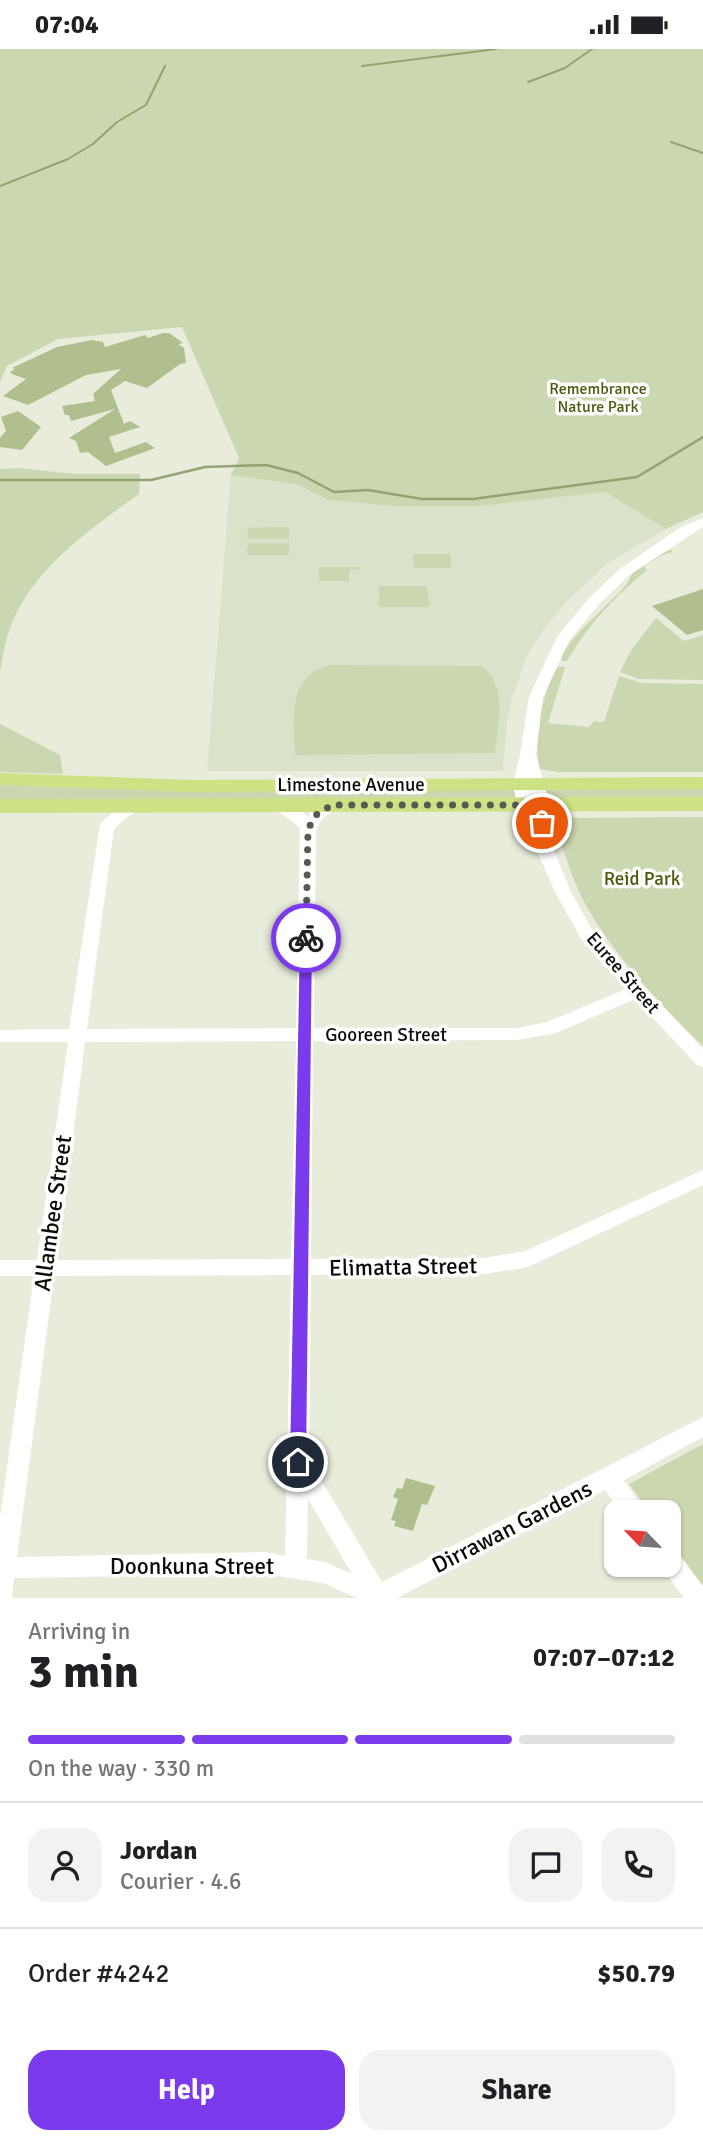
<!DOCTYPE html>
<meta charset="utf-8">
<style>
:root{--surface:#fff;--page:#f2f2f2;--text:#202124;--muted:#757577;--line:#e0e0e0;--accent:#7c3aed}
body{margin:0;font-family:Signika,sans-serif;background:var(--page);color:var(--text);height:100vh;display:flex;flex-direction:column;font-size:26px;white-space:nowrap}
*{box-sizing:border-box;margin:0}
p{font-size:23px;color:var(--muted)}
.icon{flex:none;width:38px;height:38px;fill:none;stroke:currentColor;stroke-width:2;stroke-linecap:round;stroke-linejoin:round}
.map{position:relative;height:1549px;overflow:hidden}
.drawer{display:flex;flex-direction:column;background:var(--surface);flex:1}
.drawer>*{flex:none}
.needle{width:46px;rotate:295deg}
.controls{position:absolute;left:604px;top:1451px;display:grid;gap:14px}
.controls a{display:grid;place-items:center;width:77px;height:77px;border-radius:14px;background:var(--surface);box-shadow:0 2px 5px #0004;font-size:35px}
.pin{position:absolute;display:grid;place-items:center;width:60px;height:60px;color:#fff;margin:-30px;border:4px solid #fff;border-radius:50%;box-shadow:0 2px 7px #0007}
.courier{position:absolute;display:grid;place-items:center;width:70px;height:70px;margin:-35px;border:5px solid #7c3aed;border-radius:50%;background:#fff;color:#222;box-shadow:0 2px 9px #0007}
.summary em{font-style:normal;font-weight:700}
.summary div{display:flex;flex-direction:column-reverse}
.summary{display:flex;align-items:center;justify-content:space-between;height:119px;padding:0 28px}
h1{font-size:46px;font-weight:700;line-height:52px}
.bar{display:grid;grid-template-columns:repeat(4,1fr);gap:10px 7px;align-content:center;height:84px;padding:0 28px}
.bar i{height:9px;border-radius:5px;background:var(--line)}
.bar .active{background:var(--accent)}
.bar p{grid-column:span 4}
.line{display:flex;align-items:center;gap:18px;padding:0 28px;border-top:2px solid var(--line)}
.line div{flex:1}
.round{display:grid;place-items:center;flex:none;width:74px;height:74px;border-radius:21px;background:var(--page)}
.cta{display:flex;gap:14px;margin-top:auto;padding:14px 28px}
.cta a{flex:1;height:80px;border-radius:21px;background:var(--accent);color:#fff;font-size:28px;font-weight:700;line-height:80px;text-align:center}
.cta a+a{background:var(--page);color:var(--text)}
.status{display:flex;justify-content:space-between;align-items:center;height:49px;padding:0 35px;background:var(--surface);direction:ltr}
.status svg{height:19px;fill:currentColor}
.map>svg:first-child{display:block}
.built{fill:#dae2ca}
.green{fill:#cbd7b0}
.lines{fill:none;stroke-linecap:round;stroke-linejoin:round}
.stream-far1{stroke:#95a272;stroke-width:2}
.stream{stroke:#95a272;stroke-width:2.5}
.building{fill:#b1bf8e}
.minor{fill:#fff;fill-rule:evenodd}
.major{fill:#cee285;fill-rule:evenodd}
.route{fill:#7c3aed}
.done{stroke:#575a51;stroke-width:7;stroke-dasharray:0 12.6}
.labels{text-anchor:middle;dominant-baseline:central;stroke-width:7;stroke-linejoin:round;paint-order:stroke}
.far-park-label{font-size:16px;fill:#4a590b;stroke:#fff}
.street-label{font-size:19px;fill:#0a0c07;stroke:#fff}
.park-label{font-size:19px;fill:#4a590b;stroke:#fff}
.near-street-label{font-size:23px;fill:#0a0c07;stroke:#fff}
</style>
<div class="status"><b>07:04</b><svg viewBox="0 0 49 12"><path d="M0 12V9h3v3zM5 12V6h3v6zM10 12V3h3v9zM15 12V0h3v12zM26 1h20v11H26zM47 4h2v5h-2z"/></svg></div>
<div class="map">
<svg width="703" height="1549" viewBox="0 0 703 1549">
<rect width="100%" height="100%" fill="#e7ecdb"/>
<path class="built" d="M231,426L296,435L328,451L393,457H480L605,443L666,480L608,514L567,552L543,581L527,607L511,652L506,680L503,722H207Z"/>
<g class="green">
<path d="M0,0H703V463L666,480L605,443L480,457H393L328,451L296,435L231,426L239,409L182,278L58,290L7,317L0,333Z"/>
<path d="M19,419L75,425H140L139,445C88,482 28,522 8,585C4,597 3,610 0,622V420Z"/>
<path d="M289,478V490H247L248,479Z"/>
<path d="M248,494H289V506H247Z"/>
<path d="M671,501L673,503L662,506L644,517L647,521C614,548 589,575 567,612H562L561,608C576,581 604,561 626,536C630,531 630,527 634,523C643,515 658,503 671,501Z"/>
<path d="M413,505H450L451,519H414Z"/>
<path d="M319,518H361V520L350,521L349,532H319Z"/>
<path d="M379,537H427L429,558H379Z"/>
<path d="M656,569L684,592L703,586V631L639,630L620,623L632,600Z"/>
<path d="M329,616L481,617C508,635 498,677 495,704L295,706C295,669 285,630 329,616Z"/>
<path d="M557,618H565L548,674L589,678L594,672L604,673L619,627L642,634L703,635V723H558L539,720C534,685 541,649 557,618Z"/>
<path d="M0,675L60,706L63,725L0,723Z"/>
<path d="M0,733L703,737V751L0,754Z"/>
<path d="M703,768V997C661,956 618,911 588,860C572,832 563,800 554,769Z"/>
<path d="M703,1395V1538L669,1489L668,1463H650L629,1435Z"/>
</g>
<g class="lines">
<g class="stream-far1">
<path d="M362,17L496,0"/>
<path d="M528,33L565,19L592,0"/>
<path d="M671,93L703,104"/>
<path d="M0,137L68,110L93,95L117,73L146,56L165,17"/>
</g>
<path class="stream" d="M0,431H151L205,418L266,416L298,424L334,443L368,441L422,450H473L637,428L703,388"/>
</g>
<g class="building">
<path d="M163,284H169L183,294L178,295L184,299L186,314L180,315L147,339L125,332L111,341L124,375L130,372L140,378L109,388L115,404L146,393L155,399L106,417L88,403L80,404L76,392L69,389L115,360L71,372L69,366H65L62,357L95,352L93,345L121,320L86,326L28,356L3,347L26,330L12,325L10,323L15,320L12,319L57,298L92,291L103,293L105,298L145,286L148,289Z"/>
<path d="M18,362L41,378L22,401L0,398V389L6,382L1,368Z"/>
<path d="M703,540V581L687,586L652,557Z"/>
<path d="M406,1429L435,1437L427,1456L422,1455L413,1482L394,1477L396,1472L391,1471L398,1450L393,1448L397,1439L402,1440Z"/>
</g>
<g class="lines">
<g class="minor">
<path d="M703,469V478L631,525L599,555L569,592L543,648L536,706L547,745L548,787L571,843L595,886L703,1000V1018L697,1016L635,950L556,984L517,991L313,992L311,1210L484,1209L525,1202L703,1121V1136L528,1218L484,1225L311,1226L309,1411L382,1533L703,1368V1388L624,1431L645,1463H621L605,1441L397,1549H357L323,1534L264,1525L14,1529L12,1549H0V1468L34,1227H0V1211H37L68,993H0V981L69,980L100,775C110,765 120,757 134,753L142,758L123,771L114,780L87,980L296,979L300,780C292,769 280,767 272,757L274,753C285,751 301,759 308,768L310,763L332,751L340,756L322,770L316,780L314,979H517L547,973L626,940L581,890L555,843L517,756L513,735L520,706L529,648L557,588L589,549L621,519L681,478ZM296,992L291,1210L57,1211L85,993ZM291,1226L285,1507L264,1503L17,1508L54,1227ZM308,1450L352,1525L325,1513L307,1510Z"/>
<path d="M668,1499L676,1502L703,1537V1549H684L660,1516H668Z"/>
</g>
<g class="major">
<path d="M0,724L194,731L703,728V740L194,743L0,736Z"/>
<path d="M703,748V762L0,764V750Z"/>
</g>
</g>
<path class="route" d="M306,885L312,889L306,1413L304,1418L298,1420L293,1418L290,1413L300,889Z"/>
<g class="lines">
<path class="done" d="M306,889L308,780L316,766L332,756H525L541,788L542,774"/>
</g>
<g class="labels">
<g class="far-park-label">
<text x="598" y="340">Remembrance<tspan x="598" dy="18">Nature Park</tspan></text>
</g>
<g class="street-label">
<text x="351" y="736">Limestone Avenue</text>
<text transform="translate(623 924) rotate(49)">Euree Street</text>
<text x="386" y="986">Gooreen Street</text>
</g>
<g class="park-label">
<text x="642" y="830">Reid Park</text>
</g>
<g class="near-street-label">
<text transform="translate(53 1164) rotate(-82)">Allambee Street</text>
<text transform="translate(403 1218) rotate(-1)">Elimatta Street</text>
<text transform="translate(512 1478) rotate(-27)">Dirrawan Gardens</text>
<text x="192" y="1517">Doonkuna Street</text>
</g>
</g>
</svg>
<div class="controls">
<a><svg class="needle" viewBox="-14 -14 28 28"><path d="M0-13l5 13h-10z" fill="#e53935"/><path d="M0 13l5-13h-10z" fill="#757577"/></svg></a>
</div>
<div class="pin" style="left:542px;top:774px;background:#ea580c"><svg class="icon" aria-label="bag" viewBox="0 0 24 24"><path d="M5 8h14l-1 12H6zM9 8a3 3 0 0 1 6 0"/></svg></div>
<div class="pin" style="left:298px;top:1413px;background:#1f2937"><svg class="icon" aria-label="home" viewBox="0 0 24 24"><path d="M3 11l9-7 9 7M6 9v11h12V9"/></svg></div>
<div class="courier" style="left:306px;top:889px"><svg class="icon" aria-label="bike" viewBox="0 0 24 24"><circle cx="6" cy="16" r="4"/><circle cx="18" cy="16" r="4"/><path d="M6 16l4-8h5l3 8M10 8l3 8H6M13 5h3"/></svg></div>
</div>
<section class="drawer">
<div class="summary"><div><h1>3 min</h1><p>Arriving in</p></div><em>07:07–07:12</em></div>
<div class="bar"><i class="active"></i><i class="active"></i><i class="active"></i><i></i><p>On the way · 330 m</p></div>
<div class="line" style="height:126px"><a class="round"><svg class="icon" aria-label="person" viewBox="0 0 24 24"><circle cx="12" cy="8" r="4"/><path d="M4 21q1-7 8-7t8 7"/></svg></a><div><b>Jordan</b><p>Courier · 4.6</p></div><a class="round"><svg class="icon" aria-label="chat" viewBox="0 0 24 24"><path d="M4 5h16v11H9l-5 4z"/></svg></a><a class="round"><svg class="icon" aria-label="phone" viewBox="0 0 24 24"><path d="M5 4h4l2 5-3 2q2 4 5 5l2-3 5 2v4C11 20 4 13 5 4z"/></svg></a></div>
<div class="line" style="height:91px"><div>Order #4242</div><b>$50.79</b></div>
<div class="cta"><a>Help</a><a>Share</a></div>
</section>
